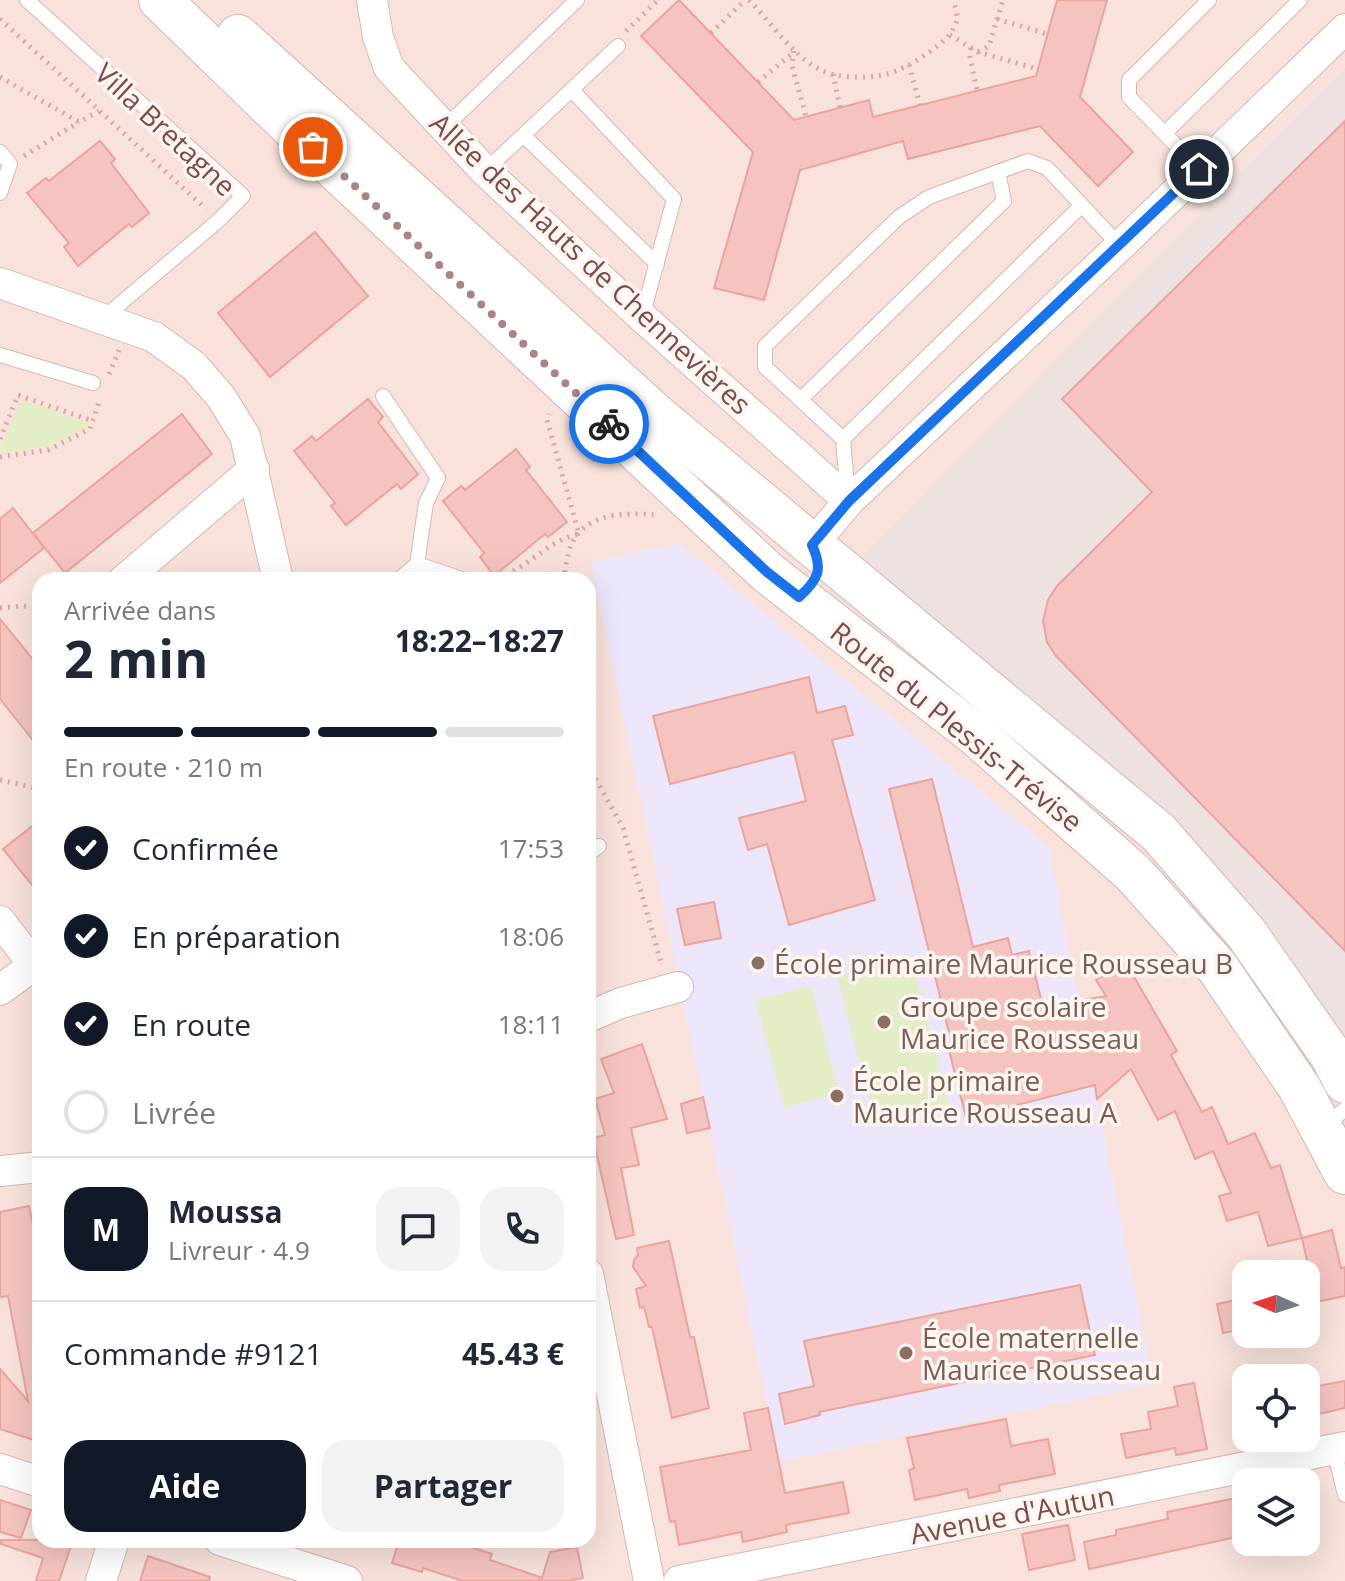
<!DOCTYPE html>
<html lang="fr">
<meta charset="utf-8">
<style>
:root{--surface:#fff;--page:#f2f2f3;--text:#1f2937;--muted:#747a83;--line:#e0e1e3;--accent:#111827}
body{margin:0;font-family:"Open Sans",sans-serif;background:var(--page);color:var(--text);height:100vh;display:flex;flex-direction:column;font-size:30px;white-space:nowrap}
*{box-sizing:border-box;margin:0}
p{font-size:26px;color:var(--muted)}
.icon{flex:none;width:44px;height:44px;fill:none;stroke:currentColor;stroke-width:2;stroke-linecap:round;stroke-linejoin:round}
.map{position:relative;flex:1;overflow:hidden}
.sheet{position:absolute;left:32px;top:572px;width:564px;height:976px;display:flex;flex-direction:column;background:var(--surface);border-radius:24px;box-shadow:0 8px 32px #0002}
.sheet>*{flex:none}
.needle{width:52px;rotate:273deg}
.tools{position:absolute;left:1232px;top:1260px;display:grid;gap:16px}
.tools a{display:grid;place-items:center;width:88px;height:88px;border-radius:16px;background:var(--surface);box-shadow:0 8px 32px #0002;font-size:40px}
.pin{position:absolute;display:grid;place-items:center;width:68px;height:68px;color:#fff;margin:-34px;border:4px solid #fff;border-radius:50%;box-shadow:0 2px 8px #0007}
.courier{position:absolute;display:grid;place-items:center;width:80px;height:80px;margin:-40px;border:6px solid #1a73e8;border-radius:50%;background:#fff;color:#222;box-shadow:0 2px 10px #0007}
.headline em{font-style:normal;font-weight:700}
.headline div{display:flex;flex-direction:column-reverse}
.headline{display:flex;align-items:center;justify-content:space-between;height:136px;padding:0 32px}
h1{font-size:52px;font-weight:700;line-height:60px}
.bar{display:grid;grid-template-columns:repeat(4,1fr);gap:12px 8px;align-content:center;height:96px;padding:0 32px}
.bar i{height:10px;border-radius:6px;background:var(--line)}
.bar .on{background:var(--accent)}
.bar p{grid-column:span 4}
.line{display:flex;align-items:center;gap:20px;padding:0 32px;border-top:2px solid var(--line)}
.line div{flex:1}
.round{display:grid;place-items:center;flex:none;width:84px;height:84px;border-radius:24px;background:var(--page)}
ol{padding:0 32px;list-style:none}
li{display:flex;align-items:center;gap:24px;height:88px}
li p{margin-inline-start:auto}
li .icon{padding:8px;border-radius:50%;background:var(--accent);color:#fff;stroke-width:4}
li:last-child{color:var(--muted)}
li i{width:44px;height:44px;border:4px solid var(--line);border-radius:50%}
.cta{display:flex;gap:16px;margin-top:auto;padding:16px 32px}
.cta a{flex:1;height:92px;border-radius:24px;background:var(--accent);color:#fff;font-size:32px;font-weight:700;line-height:92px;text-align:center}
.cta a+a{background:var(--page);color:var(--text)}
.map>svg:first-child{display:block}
.residential{fill:#f8e2db;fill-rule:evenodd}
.industrial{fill:#ede2e0}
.education{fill:#ede6fb}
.green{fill:#e3edc6}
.building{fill:#f5c4c0;stroke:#e9a49f;stroke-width:2}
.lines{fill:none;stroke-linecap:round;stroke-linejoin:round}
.lane-casing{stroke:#d6b8b3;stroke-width:16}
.street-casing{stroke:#d6b8b3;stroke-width:32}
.secondary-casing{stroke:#d9b5b0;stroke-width:44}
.path{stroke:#dba6a2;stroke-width:5;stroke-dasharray:2 6;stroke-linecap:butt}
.lane{stroke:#fff;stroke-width:14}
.street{stroke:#fff;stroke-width:30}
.secondary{stroke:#fff;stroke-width:42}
.done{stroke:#a98582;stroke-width:8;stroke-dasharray:0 14.4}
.route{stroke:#1a73e8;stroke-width:10}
.education-dot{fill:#8d6e63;stroke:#fff6f2;stroke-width:3}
.labels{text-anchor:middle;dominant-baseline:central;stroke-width:7;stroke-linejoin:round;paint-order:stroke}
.street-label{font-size:28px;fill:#7b4c4a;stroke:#fff6f2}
.education-label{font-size:28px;fill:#785e54;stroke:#fff6f2;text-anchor:start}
</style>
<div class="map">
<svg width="1345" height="1581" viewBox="0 0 1345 1581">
<rect width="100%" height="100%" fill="#fef0ea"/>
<path class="residential" d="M0,0H1345V67L828,590L1155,861L1309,1081L1345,1158V1581H0ZM40,580H588V1540H40ZM1246,1274H1306V1334H1246ZM1246,1378H1306V1438H1246ZM1246,1482H1306V1542H1246Z"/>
<path class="industrial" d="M1345,67V1158L1309,1081L1155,861L828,590Z"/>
<path class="education" d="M679,543L1049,847L1153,1384L779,1462L591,562Z"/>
<g class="green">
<path d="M22,400L89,423L87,428L50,445L3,454L0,449Z"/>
<path d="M911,957L949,1104L875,1123L837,976Z"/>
<path d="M811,986L839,1093L784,1108L756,1000Z"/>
</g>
<g class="building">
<path d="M679,0L794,120L869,100L873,117L1036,76L1057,0H1107L1080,97L1133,152L1098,186L1040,126L908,159L903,141L800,170L764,300L714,288L753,152L641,36Z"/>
<path d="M1345,121V951L1056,656L1047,642L1043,621L1048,600L1057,586L1152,492L1062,399Z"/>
<path d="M100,141L115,159L111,163L149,213L132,227L129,224L78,266L64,247L69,243L27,193L46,178L49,181Z"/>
<path d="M315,232L368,296L270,377L218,313Z"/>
<path d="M368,399L383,417L378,422L418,474L401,489L397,484L346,525L331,506L335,503L294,451L312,436L316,441Z"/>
<path d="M182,414L212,454L65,573L33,533Z"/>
<path d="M516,449L530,467L526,470L567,522L548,537L545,534L494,576L480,557L484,553L443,501L461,486L465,490Z"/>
<path d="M13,508L44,548L0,583V519Z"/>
<path d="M0,619L40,668V749L0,699Z"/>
<path d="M809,677L817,713L845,706L853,735L832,740L875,900L789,925L767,844L748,850L739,818L806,801L794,752L670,784L653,716Z"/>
<path d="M932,779L973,947L1008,938L1012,955L1029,951L1043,1007L1106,996L1096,980L1126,963L1177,1051L1171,1055L1202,1112L1212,1107L1228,1144L1255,1133L1271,1168L1280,1165L1302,1238L1332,1230L1341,1268L1345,1267V1296L1316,1302L1302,1238L1268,1246L1258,1212L1227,1221L1219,1196L1231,1193L1213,1151L1195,1159L1175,1111L1158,1120L1131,1069L1097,1099L1095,1085L966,1118L945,1034L949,1033L889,789Z"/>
<path d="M40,820V895L3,849Z"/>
<path d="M714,902L721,938L685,945L677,909Z"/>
<path d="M642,1044L667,1119L631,1128L639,1165L621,1168L634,1235L616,1239L593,1138L605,1135L595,1099L614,1093L601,1059Z"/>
<path d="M703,1097L710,1128L687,1133L681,1104Z"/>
<path d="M29,1206L40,1258V1408L35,1409L40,1415V1442L0,1429V1369L28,1401L8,1296L0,1297V1212Z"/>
<path d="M669,1241L690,1337H694L709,1408L672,1418L652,1327H649L644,1307L640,1308L636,1289L646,1286L633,1267L634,1260L638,1255L637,1248Z"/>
<path d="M1080,1285L1095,1355L819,1412L820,1415L785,1424L779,1394L814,1386L804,1341Z"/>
<path d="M1237,1300L1243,1329L1223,1333L1217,1304Z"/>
<path d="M1345,1381V1408L1306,1417V1388Z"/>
<path d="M1194,1383L1207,1449L1176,1455L1175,1448L1126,1458L1121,1434L1151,1429L1148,1412L1178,1406L1174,1387Z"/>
<path d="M768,1408L785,1493L843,1482L849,1513L786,1525L787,1532L743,1542L741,1532L679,1545L675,1521L670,1522L660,1467L751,1450L744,1413Z"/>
<path d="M1006,1419L1011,1446L1048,1439L1055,1474L999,1485L1000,1491L969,1498L967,1489L915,1500L909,1470L914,1468L907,1438Z"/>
<path d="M1246,1496V1535L1089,1569L1084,1542L1116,1535V1530L1168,1519L1167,1512Z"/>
<path d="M0,1500L31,1510L21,1538L0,1532Z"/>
<path d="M1068,1525L1075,1560L1029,1570L1022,1534Z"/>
<path d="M1,1540H73L59,1581H36L43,1558L1,1544Z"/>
<path d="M399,1540H450L492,1554L490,1560L540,1577L539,1581H463L423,1568L422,1572L392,1563Z"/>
<path d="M577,1547L583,1578L568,1581H541L550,1552Z"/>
<path d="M148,1556L210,1577L209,1581H140Z"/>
</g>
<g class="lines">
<g class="lane-casing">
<g id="lane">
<path d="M27,0L243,196L218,221L102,319"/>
<path d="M572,90L674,199L642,317"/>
<path d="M446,126L577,0"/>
<path d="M1165,133L1300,0"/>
<path d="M524,136L657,264"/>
<path d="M0,152L10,164L0,193"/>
<path d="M1199,169L1129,97V80L1209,0"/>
<path d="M485,171L618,46"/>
<path d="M0,355L93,383"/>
<path d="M383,396L438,478L426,503L417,564L398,580"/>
<path d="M800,400L1004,201L998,172"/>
<path d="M843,439L1081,206"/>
<path d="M848,497L843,439L765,367V346L899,217L929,197L1028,161L1047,168L1120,246"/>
<path d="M417,564L465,580"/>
<path d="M588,854L599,846"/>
<path d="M1325,1126L1345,1109"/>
<path d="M1334,1449L1345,1495"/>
</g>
</g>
<g class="street-casing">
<g id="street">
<path d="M372,0L378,37L389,68L485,171L642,317L849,501"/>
<path d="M0,283L154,337L194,366L221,397L245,436L278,580"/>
<path d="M812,545L849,501L1120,246L1345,29"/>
<path d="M124,580L254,469"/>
<path d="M0,921L34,965L0,990"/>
<path d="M588,1017L621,1003L678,987"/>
<path d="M0,1171L40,1167"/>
<path d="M588,1274L649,1581"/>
<path d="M0,1469L40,1482"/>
<path d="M220,1540L347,1581"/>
<path d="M101,1581L114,1540"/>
<path d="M679,1581L1345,1447"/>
</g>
</g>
<g class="secondary-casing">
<g id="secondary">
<path d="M160,0L334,168L767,572L976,735L1133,873L1217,967L1299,1087L1345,1173"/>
<path d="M238,36L658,417L1159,833L1246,933L1331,1055L1345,1082"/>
</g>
</g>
<g class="path">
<path d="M749,0C774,25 796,63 831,74C846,78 873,78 887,74C906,69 957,40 957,18C957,13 955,5 953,0"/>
<path d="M0,19L206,209"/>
<path d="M997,19L1047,34"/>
<path d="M626,31L658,0"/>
<path d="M711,33L745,0"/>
<path d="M950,35L978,52L1038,69"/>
<path d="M971,48L970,57L977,91"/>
<path d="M794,51L792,66L806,116"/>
<path d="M978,52L989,46L1003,0"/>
<path d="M909,65L920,105"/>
<path d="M833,74L840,107"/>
<path d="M0,77L79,122L99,111"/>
<path d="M758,82L794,52"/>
<path d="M24,156L79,122"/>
<path d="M109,374L119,350"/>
<path d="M0,439L18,395L93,421"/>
<path d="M0,457L48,450L90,429L100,399"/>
<path d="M491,580C524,573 545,541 579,534L547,420L549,414"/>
<path d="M563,580C566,569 567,553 572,543C588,511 628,513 658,515"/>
<path d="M0,608L23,606L40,608"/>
<path d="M588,765L623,828L662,966"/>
<path d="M0,780L40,789"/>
</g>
<use href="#lane" class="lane"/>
<use href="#street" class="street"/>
<use href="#secondary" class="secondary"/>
</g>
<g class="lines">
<path class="done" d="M313,147L609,424"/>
<path class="route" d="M609,424L767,572L799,597C819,579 823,569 812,545L849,501L1199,169"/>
</g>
<g class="education-dot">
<circle cx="758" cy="963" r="8"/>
<circle cx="884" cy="1022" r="8"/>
<circle cx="837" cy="1096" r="8"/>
<circle cx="906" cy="1353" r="8"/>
</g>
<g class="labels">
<g class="street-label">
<text transform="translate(166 129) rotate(43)">Villa Bretagne</text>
<text transform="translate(591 263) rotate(43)">Allée des Hauts de Chennevières</text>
<text transform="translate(957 726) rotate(39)">Route du Plessis-Trévise</text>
<text transform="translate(1012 1514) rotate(-11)">Avenue d'Autun</text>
</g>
<g class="education-label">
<text x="774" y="963">École primaire Maurice Rousseau B</text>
<text x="900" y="1006">Groupe scolaire<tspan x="900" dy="32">Maurice Rousseau</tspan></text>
<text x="853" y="1080">École primaire<tspan x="853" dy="32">Maurice Rousseau A</tspan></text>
<text x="922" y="1337">École maternelle<tspan x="922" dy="32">Maurice Rousseau</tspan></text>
</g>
</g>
</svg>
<div class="tools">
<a><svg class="needle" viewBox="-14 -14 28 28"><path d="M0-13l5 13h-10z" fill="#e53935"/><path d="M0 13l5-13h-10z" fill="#747a83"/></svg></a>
<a><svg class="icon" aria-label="locate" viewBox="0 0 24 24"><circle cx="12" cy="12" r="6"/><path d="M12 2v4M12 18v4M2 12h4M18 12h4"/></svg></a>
<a><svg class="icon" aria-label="layers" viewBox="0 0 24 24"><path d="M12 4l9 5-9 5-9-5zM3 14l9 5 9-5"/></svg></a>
</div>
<div class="pin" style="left:313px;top:147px;background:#ea580c"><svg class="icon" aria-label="bag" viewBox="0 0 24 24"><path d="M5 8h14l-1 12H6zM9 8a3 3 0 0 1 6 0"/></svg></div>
<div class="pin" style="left:1199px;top:169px;background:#1f2937"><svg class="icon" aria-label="home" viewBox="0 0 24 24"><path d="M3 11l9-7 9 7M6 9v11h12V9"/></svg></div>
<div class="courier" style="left:609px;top:424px"><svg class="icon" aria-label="bike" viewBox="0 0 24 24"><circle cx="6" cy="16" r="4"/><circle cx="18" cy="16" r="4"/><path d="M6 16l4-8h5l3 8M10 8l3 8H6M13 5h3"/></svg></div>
<section class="sheet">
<div class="headline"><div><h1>2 min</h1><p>Arrivée dans</p></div><em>18:22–18:27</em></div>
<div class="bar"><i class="on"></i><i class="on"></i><i class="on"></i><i></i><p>En route · 210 m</p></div>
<ol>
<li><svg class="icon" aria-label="check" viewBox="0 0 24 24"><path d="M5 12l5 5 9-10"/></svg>Confirmée<p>17:53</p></li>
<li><svg class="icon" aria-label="check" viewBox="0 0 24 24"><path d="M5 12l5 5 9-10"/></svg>En préparation<p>18:06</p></li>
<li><svg class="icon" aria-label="check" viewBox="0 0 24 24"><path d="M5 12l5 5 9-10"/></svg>En route<p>18:11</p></li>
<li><i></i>Livrée</li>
</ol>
<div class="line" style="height:144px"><b class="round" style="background:var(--accent);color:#fff">M</b><div><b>Moussa</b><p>Livreur · 4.9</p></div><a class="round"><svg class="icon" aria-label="chat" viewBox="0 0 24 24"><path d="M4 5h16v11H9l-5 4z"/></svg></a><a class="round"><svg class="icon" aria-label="phone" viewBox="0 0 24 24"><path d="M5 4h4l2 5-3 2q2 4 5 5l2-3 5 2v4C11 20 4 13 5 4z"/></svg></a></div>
<div class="line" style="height:104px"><div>Commande #9121</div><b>45.43 €</b></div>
<div class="cta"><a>Aide</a><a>Partager</a></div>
</section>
</div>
